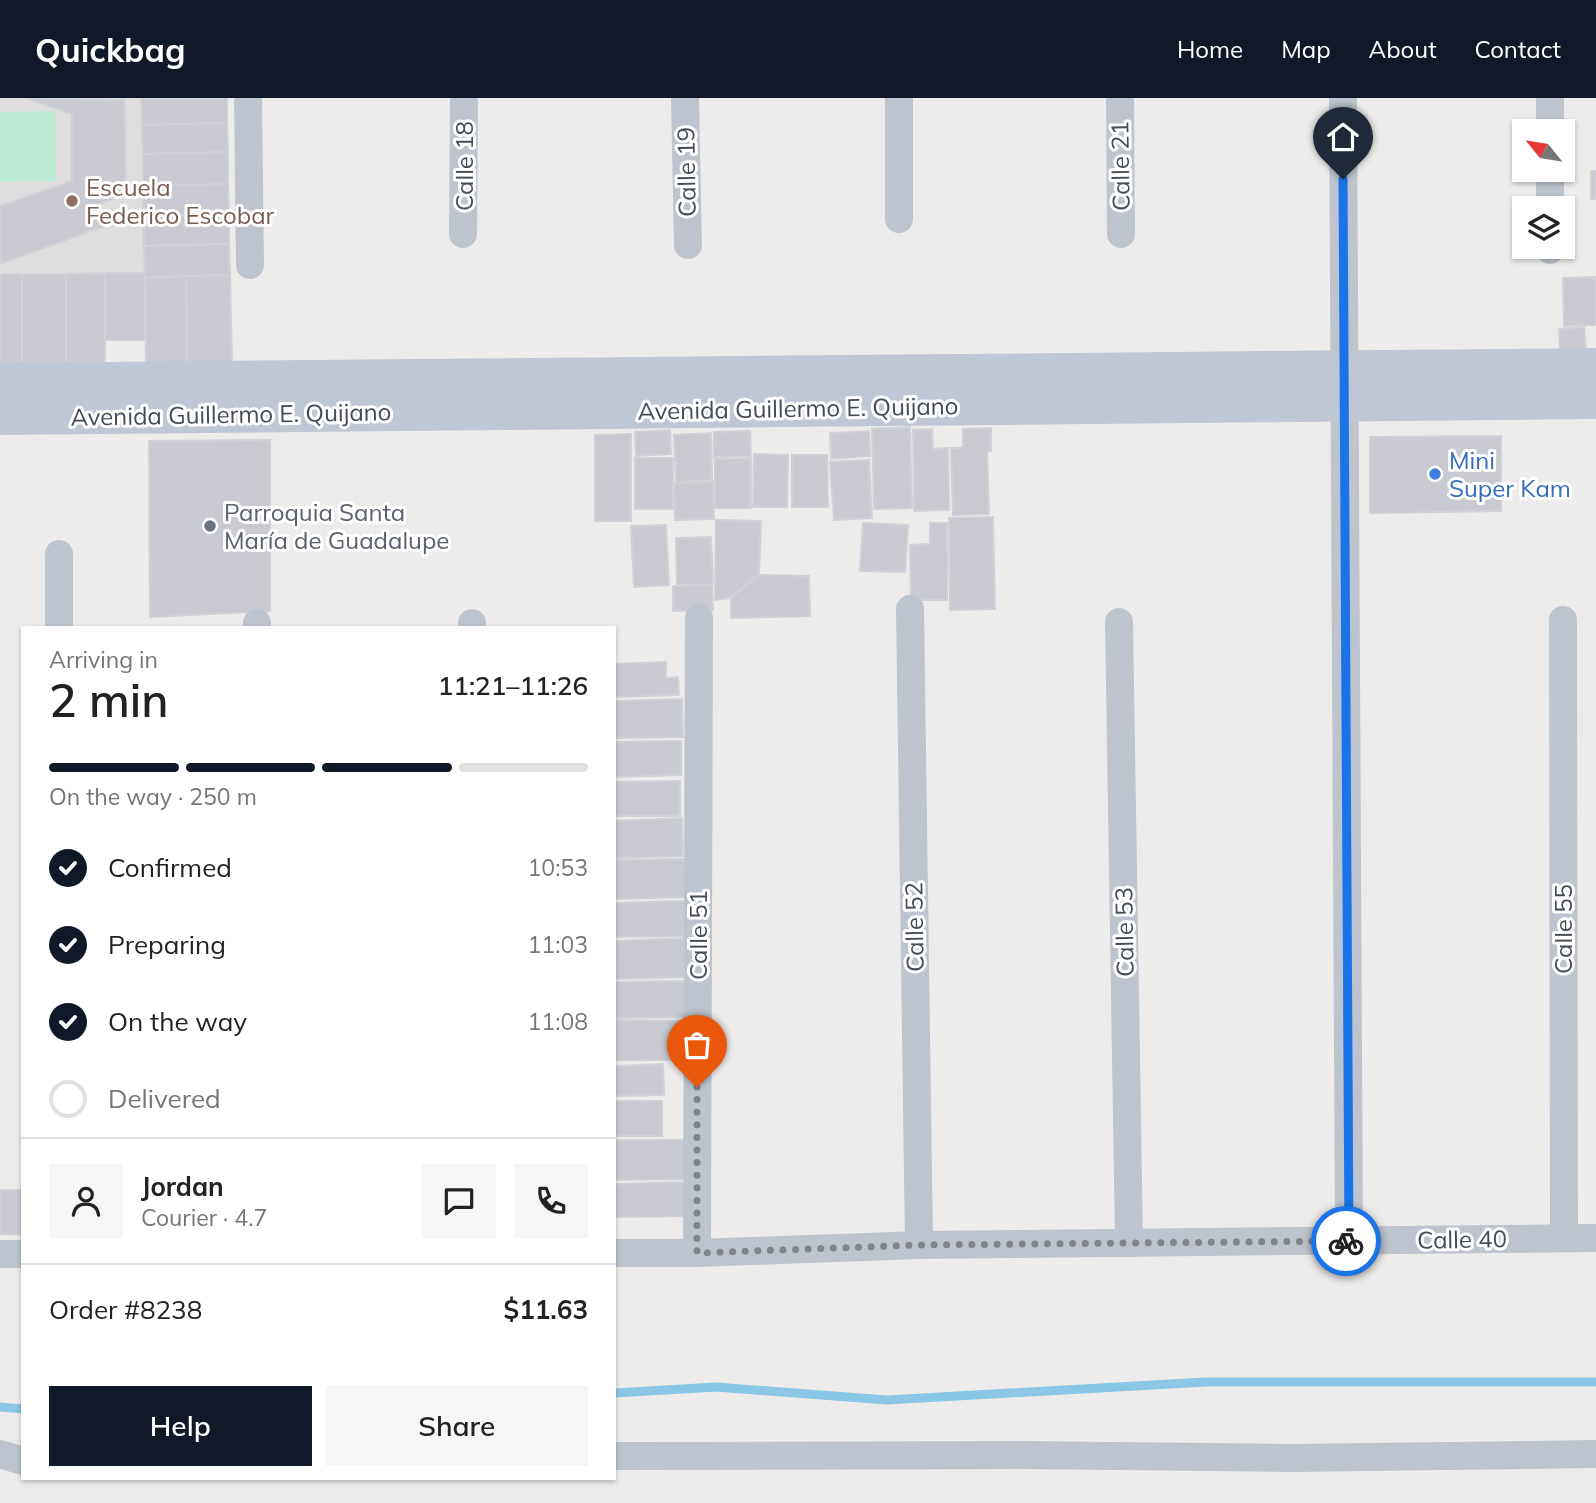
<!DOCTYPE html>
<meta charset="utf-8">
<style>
:root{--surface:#fff;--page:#f6f6f6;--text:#222;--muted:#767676;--line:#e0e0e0;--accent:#111827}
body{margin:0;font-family:Mulish,sans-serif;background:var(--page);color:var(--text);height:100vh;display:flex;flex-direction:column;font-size:26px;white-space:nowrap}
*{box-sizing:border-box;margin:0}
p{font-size:23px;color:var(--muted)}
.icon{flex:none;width:38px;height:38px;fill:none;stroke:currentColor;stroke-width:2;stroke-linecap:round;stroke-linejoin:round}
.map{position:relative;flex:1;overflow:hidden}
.sheet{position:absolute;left:21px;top:528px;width:595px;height:854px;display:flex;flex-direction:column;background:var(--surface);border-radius:0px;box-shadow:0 2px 5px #0004}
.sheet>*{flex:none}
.needle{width:46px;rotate:300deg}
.controls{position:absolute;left:1512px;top:21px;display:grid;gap:14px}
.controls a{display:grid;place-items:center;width:63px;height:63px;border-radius:0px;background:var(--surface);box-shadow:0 2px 5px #0004;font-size:35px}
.pin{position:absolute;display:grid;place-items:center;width:60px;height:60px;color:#fff;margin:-72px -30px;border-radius:50% 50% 50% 0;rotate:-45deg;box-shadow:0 0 7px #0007}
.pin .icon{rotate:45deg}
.courier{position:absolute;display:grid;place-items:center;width:70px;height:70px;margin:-35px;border:5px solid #1a73e8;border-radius:50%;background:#fff;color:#222;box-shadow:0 2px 9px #0007}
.overview em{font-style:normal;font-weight:600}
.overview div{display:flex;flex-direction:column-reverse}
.overview{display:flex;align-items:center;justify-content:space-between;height:119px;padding:0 28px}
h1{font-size:46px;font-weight:600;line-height:52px}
.bar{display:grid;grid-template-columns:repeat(4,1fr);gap:10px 7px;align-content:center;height:84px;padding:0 28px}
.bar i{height:9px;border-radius:5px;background:var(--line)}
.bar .active{background:var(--accent)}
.bar p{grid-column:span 4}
.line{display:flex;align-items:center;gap:18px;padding:0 28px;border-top:2px solid var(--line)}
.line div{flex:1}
.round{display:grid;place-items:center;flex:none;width:74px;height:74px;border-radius:0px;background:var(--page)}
ol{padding:0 28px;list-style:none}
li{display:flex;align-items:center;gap:21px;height:77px}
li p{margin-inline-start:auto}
li .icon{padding:7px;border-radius:50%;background:var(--accent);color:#fff;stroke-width:4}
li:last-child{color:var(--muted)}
li i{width:38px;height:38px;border:4px solid var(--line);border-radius:50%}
.primary-button{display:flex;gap:14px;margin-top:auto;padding:14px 28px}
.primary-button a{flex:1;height:80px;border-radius:0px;background:var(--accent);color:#fff;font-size:28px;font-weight:600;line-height:80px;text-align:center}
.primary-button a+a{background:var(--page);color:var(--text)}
header{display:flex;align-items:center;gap:42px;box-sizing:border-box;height:98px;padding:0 35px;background:var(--accent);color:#fff}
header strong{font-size:33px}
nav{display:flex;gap:38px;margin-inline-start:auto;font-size:24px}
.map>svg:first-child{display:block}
.education{fill:#dfdddd}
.green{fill:#bbebd4}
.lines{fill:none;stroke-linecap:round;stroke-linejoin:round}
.stream{stroke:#8ac6e6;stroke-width:9}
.building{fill:#c9cad1;stroke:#d0d1d7;stroke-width:2}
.street{stroke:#bdc4cd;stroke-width:28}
.secondary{stroke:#bfc6d4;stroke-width:38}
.done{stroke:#80848b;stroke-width:7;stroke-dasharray:0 12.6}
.route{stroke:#1a73e8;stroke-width:9}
.education-dot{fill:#8d6e63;stroke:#fff;stroke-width:2.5}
.shop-dot{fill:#3f7fe0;stroke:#fff;stroke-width:2.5}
.worship-dot{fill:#6b7280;stroke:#fff;stroke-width:2.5}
.labels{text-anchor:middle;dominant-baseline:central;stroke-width:6;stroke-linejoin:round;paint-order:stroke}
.street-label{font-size:24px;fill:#454c58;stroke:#fff}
.education-label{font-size:24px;fill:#785e54;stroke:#fff;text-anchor:start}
.shop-label{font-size:24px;fill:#366cbe;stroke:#fff;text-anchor:start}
.worship-label{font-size:24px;fill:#5b616d;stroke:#fff;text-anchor:start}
</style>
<header>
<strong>Quickbag</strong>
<nav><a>Home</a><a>Map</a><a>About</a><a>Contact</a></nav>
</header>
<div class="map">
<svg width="1596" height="1405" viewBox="0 0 1596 1405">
<rect width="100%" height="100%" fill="#eeeceb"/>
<path class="education" d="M0,0H141L145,175L0,176Z"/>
<path class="green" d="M55,13L56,83L0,84V14Z"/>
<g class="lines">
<g class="stream">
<path d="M614,1295L716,1289L887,1302L1206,1284H1596"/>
<path d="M0,1309L23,1311"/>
</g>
</g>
<g class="building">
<path d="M26,0L124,2L126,95L99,106L104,128L0,166V108L72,83V16Z"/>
<path d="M141,0H227V25L142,27Z"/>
<path d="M227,25L228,54L143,56L142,27Z"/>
<path d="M228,54V86L143,88V56Z"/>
<rect x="1591" y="73" width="5" height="28"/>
<path d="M228,86L229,116L143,118V88Z"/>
<path d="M229,116V146L144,148L143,118Z"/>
<path d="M229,146L230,177L145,180L144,148Z"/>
<rect x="105" y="175" width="40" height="67"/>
<path d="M105,175V267H66V176Z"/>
<rect x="0" y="176" width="22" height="91"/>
<rect x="22" y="176" width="44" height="91"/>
<path d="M230,177L232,265L187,266L186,178Z"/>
<path d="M186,178L187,266L146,267L145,180Z"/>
<path d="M1596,179V227L1564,228L1563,180Z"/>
<path d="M1584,229L1586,251L1560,252L1559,231Z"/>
<path d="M910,329L912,410L874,411L872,331Z"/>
<path d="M991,330V353H987L989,416L953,417L951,350H963V331Z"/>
<path d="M932,331L933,351L948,350L949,412L914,413L913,332Z"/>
<path d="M670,332L671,356L636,358L635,334Z"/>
<path d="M750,333L751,358L714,359V334Z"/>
<path d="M869,333L870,358L831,361L830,335Z"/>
<path d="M711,335L712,382L676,384L674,337Z"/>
<path d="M631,336V423H595V337Z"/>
<path d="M1501,338V413L1370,415V339Z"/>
<path d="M270,342V513L150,519L149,343Z"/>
<path d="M754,356L788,357L787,409H753Z"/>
<path d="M792,357H827L828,409H792Z"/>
<rect x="635" y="360" width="38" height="51"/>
<path d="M751,360V410H715V361Z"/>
<path d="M869,362L872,420L834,422L830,364Z"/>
<path d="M713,384L714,421L675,422L674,385Z"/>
<path d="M993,419L995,511L950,512L949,420Z"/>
<path d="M716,422L761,423L759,476L730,500L715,502Z"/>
<path d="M863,425L908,427L905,474L860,473Z"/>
<path d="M930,425H947V502H911L910,447L930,446Z"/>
<path d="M666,427L669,487L634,489L631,428Z"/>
<path d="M711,439L713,486L677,487L676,440Z"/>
<path d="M758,477L809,478L810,518L731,520V500Z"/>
<path d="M712,487L713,512L673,513V488Z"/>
<path d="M666,564V580L678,579L679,597L614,599V566Z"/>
<path d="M682,601L683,639L614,640V603Z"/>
<path d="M681,643V677L614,679V644Z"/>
<path d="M680,683V718H614V684Z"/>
<path d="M682,720L683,758L614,760V723Z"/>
<path d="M685,761L686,799L614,801V762Z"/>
<path d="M686,803L687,838L614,839V805Z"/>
<path d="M686,840L687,879L616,881L615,843Z"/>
<path d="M688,883V919L614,920V884Z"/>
<path d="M614,922L687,923V962H614Z"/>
<path d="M663,966L664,997L615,998V968Z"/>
<rect x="615" y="1003" width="47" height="35"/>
<path d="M614,1042H691V1081L614,1082Z"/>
<path d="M689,1084V1118L614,1119V1086Z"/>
<path d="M0,1092H23V1137L0,1136Z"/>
</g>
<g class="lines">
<g class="street">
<path d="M248,0L250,167"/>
<path d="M685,0L688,147"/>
<path d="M899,0V121"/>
<path d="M1120,0L1121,136"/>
<path d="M1343,0L1349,1143"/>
<path d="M1550,0V33"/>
<path d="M1550,72V110"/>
<path d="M463,136L464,0"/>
<path d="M1550,149V152"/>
<path d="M59,456V530"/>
<path d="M910,511L919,1147"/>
<path d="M1563,522L1564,1140"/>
<path d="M1119,524L1129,1145"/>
<path d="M257,525V530"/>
<path d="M472,525V530"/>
<path d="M614,1155H697L919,1147L1596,1140"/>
<path d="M697,1155L699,520"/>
<path d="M0,1156H23"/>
<path d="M0,1356L23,1363"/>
<path d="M614,1358L1024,1357L1295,1360L1596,1356"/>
</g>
<g class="secondary">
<path d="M0,284L1596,269"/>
<path d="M0,318L1596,302"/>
</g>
</g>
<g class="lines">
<path class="done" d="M697,989V1155L919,1147L1346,1143"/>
<path class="route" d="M1343,81L1349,1143H1346"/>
</g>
<circle class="education-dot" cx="72" cy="103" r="7"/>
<circle class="shop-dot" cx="1435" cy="376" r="7"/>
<circle class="worship-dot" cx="210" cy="428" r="7"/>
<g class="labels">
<g class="street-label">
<text transform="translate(464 68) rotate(-90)">Calle 18</text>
<text transform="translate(1120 68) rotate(-91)">Calle 21</text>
<text transform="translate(686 74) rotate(-91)">Calle 19</text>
<text transform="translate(798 310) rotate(-1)">Avenida Guillermo E. Quijano</text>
<text transform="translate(231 316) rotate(-1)">Avenida Guillermo E. Quijano</text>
<text transform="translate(914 829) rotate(-91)">Calle 52</text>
<text transform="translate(1563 831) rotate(-90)">Calle 55</text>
<text transform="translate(1124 834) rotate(-91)">Calle 53</text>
<text transform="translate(698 837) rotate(-90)">Calle 51</text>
<text transform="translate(1462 1141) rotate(-1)">Calle 40</text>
</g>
<g class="education-label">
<text x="86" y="89">Escuela<tspan x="86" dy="28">Federico Escobar</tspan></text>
</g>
<g class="shop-label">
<text x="1449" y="362">Mini<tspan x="1449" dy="28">Super Kam</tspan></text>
</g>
<g class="worship-label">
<text x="224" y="414">Parroquia Santa<tspan x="224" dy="28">María de Guadalupe</tspan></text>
</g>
</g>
</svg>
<div class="controls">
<a><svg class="needle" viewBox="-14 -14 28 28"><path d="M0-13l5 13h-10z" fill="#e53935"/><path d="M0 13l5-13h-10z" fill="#767676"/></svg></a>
<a><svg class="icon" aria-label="layers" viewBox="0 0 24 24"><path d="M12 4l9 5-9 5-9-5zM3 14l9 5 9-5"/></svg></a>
</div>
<div class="pin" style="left:697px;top:989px;background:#ea580c"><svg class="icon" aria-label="bag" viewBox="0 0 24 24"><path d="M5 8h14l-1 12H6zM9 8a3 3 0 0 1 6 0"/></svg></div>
<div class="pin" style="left:1343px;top:81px;background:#1f2937"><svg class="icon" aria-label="home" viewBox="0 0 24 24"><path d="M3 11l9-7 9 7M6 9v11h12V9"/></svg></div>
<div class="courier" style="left:1346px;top:1143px"><svg class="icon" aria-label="bike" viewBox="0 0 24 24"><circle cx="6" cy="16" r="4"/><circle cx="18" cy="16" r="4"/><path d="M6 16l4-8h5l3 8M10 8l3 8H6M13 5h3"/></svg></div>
<section class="sheet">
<div class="overview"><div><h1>2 min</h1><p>Arriving in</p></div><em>11:21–11:26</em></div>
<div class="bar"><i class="active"></i><i class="active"></i><i class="active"></i><i></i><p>On the way · 250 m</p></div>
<ol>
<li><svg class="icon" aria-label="check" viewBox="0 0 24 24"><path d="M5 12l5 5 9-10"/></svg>Confirmed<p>10:53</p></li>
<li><svg class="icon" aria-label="check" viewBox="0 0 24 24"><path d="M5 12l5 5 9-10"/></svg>Preparing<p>11:03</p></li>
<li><svg class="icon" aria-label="check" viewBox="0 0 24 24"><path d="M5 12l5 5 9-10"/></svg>On the way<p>11:08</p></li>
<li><i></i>Delivered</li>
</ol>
<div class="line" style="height:126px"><a class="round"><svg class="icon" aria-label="person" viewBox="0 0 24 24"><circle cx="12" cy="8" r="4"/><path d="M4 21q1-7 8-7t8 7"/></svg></a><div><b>Jordan</b><p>Courier · 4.7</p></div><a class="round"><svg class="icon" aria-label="chat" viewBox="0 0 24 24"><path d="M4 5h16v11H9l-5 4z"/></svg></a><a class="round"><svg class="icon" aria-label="phone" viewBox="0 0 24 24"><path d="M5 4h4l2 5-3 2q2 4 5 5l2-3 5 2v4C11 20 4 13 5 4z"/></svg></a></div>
<div class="line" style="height:91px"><div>Order #8238</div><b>$11.63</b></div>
<div class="primary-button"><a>Help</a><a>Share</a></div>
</section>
</div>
